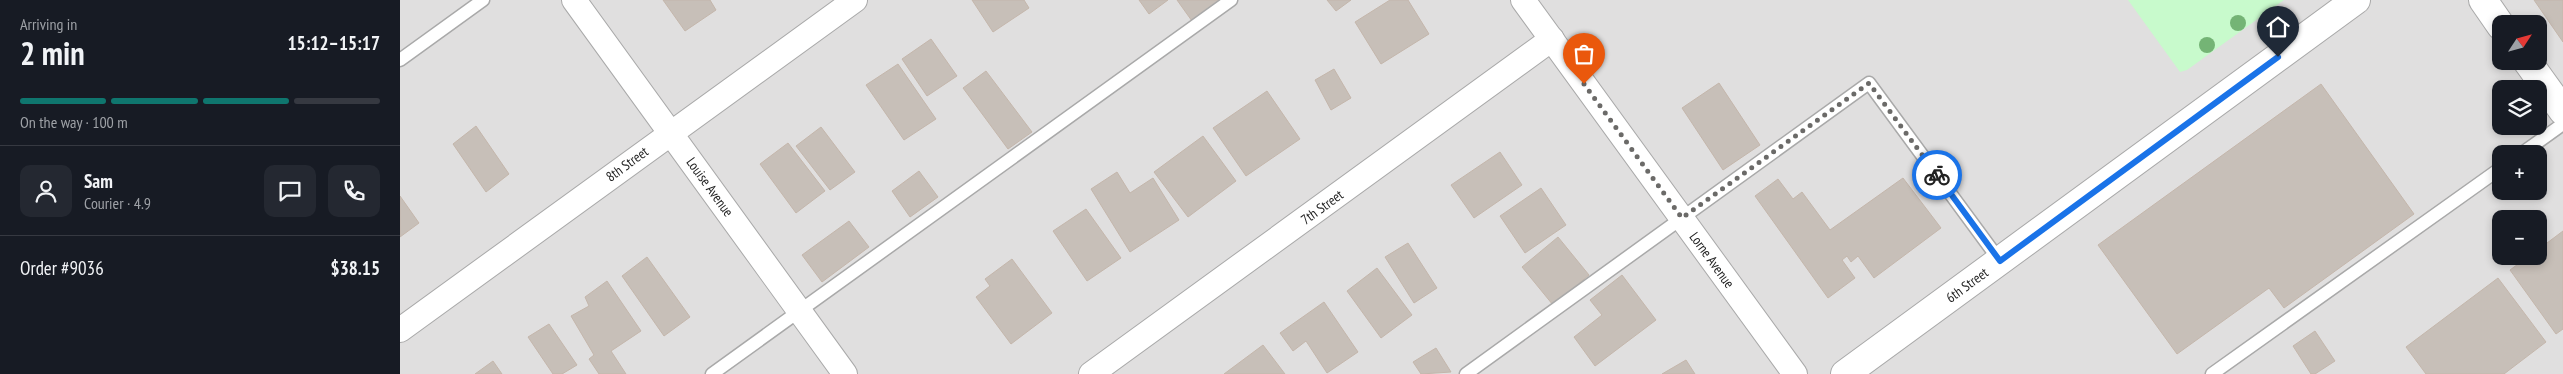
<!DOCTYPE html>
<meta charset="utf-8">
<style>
:root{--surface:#171b24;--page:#242831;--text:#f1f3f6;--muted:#9ea1a6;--line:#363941;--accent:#0f766e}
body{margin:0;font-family:"PT Sans Narrow",sans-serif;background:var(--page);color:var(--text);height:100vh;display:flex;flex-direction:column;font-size:19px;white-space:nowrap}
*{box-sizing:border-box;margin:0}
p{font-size:16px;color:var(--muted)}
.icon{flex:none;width:28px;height:28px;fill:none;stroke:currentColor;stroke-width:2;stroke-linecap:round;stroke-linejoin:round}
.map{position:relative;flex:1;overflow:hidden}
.side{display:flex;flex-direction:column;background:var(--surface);width:400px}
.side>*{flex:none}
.needle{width:32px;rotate:54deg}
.tools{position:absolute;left:2092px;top:15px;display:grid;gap:10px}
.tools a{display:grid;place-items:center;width:55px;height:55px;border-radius:10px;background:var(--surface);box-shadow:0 2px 8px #0003;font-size:25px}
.pin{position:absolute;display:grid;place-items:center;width:42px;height:42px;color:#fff;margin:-51px -21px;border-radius:50% 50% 50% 0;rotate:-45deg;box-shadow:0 0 5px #0007}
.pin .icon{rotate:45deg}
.courier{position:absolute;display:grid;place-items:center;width:50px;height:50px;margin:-25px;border:4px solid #1a73e8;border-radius:50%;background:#fff;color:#222;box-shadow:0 1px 6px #0007}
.head em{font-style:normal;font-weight:700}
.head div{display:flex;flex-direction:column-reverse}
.head{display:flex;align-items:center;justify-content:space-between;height:85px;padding:0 20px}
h1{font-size:32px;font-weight:700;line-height:38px}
.bar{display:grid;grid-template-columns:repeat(4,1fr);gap:8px 5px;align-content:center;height:60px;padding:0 20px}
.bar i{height:6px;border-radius:4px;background:var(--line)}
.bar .on{background:var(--accent)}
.bar p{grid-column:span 4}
.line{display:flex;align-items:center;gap:12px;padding:0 20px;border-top:1px solid var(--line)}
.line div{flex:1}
.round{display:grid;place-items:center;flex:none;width:52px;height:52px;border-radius:10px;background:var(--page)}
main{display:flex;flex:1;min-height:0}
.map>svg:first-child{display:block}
.residential{fill:#e0dfdf;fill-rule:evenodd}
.park{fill:#c8facc}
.building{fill:#c7bfb8;stroke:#c4b6ab}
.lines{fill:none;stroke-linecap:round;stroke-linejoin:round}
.service-casing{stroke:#a9a9a9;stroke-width:15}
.minor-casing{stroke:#a9a9a9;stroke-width:26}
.tertiary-casing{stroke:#a9a9a9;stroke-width:30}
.service{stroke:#fff;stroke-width:12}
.minor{stroke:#fff;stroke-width:24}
.tertiary{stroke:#fff;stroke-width:28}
.tree{fill:#74b475}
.done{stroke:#6b6a68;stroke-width:5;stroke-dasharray:0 9}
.route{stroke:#1a73e8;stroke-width:6}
.labels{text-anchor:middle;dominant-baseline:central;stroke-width:4.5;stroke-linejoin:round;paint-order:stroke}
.street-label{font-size:14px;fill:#222;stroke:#fff}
</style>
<main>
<section class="side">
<div class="head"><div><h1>2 min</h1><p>Arriving in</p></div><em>15:12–15:17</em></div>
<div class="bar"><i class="on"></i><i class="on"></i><i class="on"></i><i></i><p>On the way · 100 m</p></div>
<div class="line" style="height:90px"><a class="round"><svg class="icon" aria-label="person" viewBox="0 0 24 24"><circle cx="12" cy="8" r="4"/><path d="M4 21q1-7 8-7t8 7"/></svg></a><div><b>Sam</b><p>Courier · 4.9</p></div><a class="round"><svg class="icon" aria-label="chat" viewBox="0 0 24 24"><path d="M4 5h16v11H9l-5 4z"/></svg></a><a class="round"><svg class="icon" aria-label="phone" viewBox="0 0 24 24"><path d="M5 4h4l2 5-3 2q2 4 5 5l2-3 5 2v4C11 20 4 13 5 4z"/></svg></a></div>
<div class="line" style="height:65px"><div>Order #9036</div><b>$38.15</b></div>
</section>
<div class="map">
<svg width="2163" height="374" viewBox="0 0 2163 374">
<rect width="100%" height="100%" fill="#f2efe9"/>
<path class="residential" d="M0,0H2163V374H0ZM2101,24H2139V61H2101ZM2101,89H2139V126H2101ZM2101,154H2139V191H2101ZM2101,219H2139V256H2101Z"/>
<path class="park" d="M1728,0H1884L1787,70L1780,72Z"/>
<g class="building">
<path d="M263,0H310L316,10L285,31Z"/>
<path d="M572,0H624L629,8L593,32Z"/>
<path d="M739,0H768L749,14Z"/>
<path d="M777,0H821L792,21Z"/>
<path d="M927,0H951L936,11Z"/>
<path d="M990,0H1008L1029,34L981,64L955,22Z"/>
<path d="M2134,0H2163V42Z"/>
<path d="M531,39L557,76L527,96L502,59Z"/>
<path d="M498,64L536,119L504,140L466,85Z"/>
<path d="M934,69L951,98L931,110L915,80Z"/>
<path d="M586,71L632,132L608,149L563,88Z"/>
<path d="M1319,83L1360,145L1323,170L1282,108Z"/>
<path d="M1921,84L2014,214L1884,308L1869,288L1777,354L1698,245Z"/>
<path d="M867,91L900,139L846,176L813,128Z"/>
<path d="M76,126L109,174L86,192L53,144Z"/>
<path d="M421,127L455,172L430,190L396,146Z"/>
<path d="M803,136L836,181L788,217L754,172Z"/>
<path d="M388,143L425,191L396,213L360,164Z"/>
<path d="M1100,152L1122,185L1074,218L1051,185Z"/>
<path d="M519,171L538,197L510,217L492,191Z"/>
<path d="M717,172L730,193L753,178L779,220L730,252L691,189Z"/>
<path d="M1503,178L1541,228L1474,278L1458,256L1451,262L1447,256L1442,260L1455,278L1428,298L1355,196L1378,179L1393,199L1402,192L1430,230Z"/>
<path d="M1141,188L1166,225L1125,253L1100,216Z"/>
<path d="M0,196L19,223L0,237Z"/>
<path d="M686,209L721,258L687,281L653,231Z"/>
<path d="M449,221L469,247L422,282L402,255Z"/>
<path d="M2163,231V329L2156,334L2110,270L2129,256H2139V249Z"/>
<path d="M1158,237L1189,275L1153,305L1122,267Z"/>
<path d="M1008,243L1037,288L1014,303L985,257Z"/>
<path d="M247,257L290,317L264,336L222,276Z"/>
<path d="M612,259L652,313L611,344L576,297L590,286L585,279Z"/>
<path d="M977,268L1012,315L981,338L947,291Z"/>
<path d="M1222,275L1256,320L1195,366L1174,337L1202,315L1190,300Z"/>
<path d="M2098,278L2146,342L2104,374H2026L2006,347Z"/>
<path d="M207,281L241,331L211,351L226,374H199L189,359L194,355L171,316L189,306L185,297Z"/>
<path d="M924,302L958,352L927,373L906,341L893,351L880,333Z"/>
<path d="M149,324L177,365L162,374H153L128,337Z"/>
<path d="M1915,331L1935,361L1915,374H1911L1893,346Z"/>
<path d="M863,345L885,374H824Z"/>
<path d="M1036,348L1051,372L1021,374L1013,362Z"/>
<path d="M1286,360L1295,374H1262Z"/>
<path d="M93,361L102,374H75Z"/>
</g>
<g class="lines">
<g class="service-casing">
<g id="service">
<path d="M0,60L83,0"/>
<path d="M2121,154L2163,124"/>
<path d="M312,374L831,0"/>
<path d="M1066,374L1469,83L1600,261"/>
<path d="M1812,374L2101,168"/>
</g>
</g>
<g class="minor-casing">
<g id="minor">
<path d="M174,0L445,374"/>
<path d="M1123,0L1395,374"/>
<path d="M0,330L455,0"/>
<path d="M691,374L1152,39"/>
</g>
</g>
<g class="tertiary-casing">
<g id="tertiary">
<path d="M2083,0L2101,26"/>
<path d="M2127,61L2163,111"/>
<path d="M1445,374L1956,0"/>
</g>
</g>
<use href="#service" class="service"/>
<use href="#minor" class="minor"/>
<use href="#tertiary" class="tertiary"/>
</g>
<g class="tree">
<circle cx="1838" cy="23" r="8"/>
<circle cx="1807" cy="45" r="8"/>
</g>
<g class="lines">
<path class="done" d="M1184,84L1282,218L1469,83L1537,175"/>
<path class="route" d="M1537,175L1600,261L1878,57"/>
</g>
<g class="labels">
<g class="street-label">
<text transform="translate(227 164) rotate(-36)">8th Street</text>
<text transform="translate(310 187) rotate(54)">Louise Avenue</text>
<text transform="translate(922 207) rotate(-36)">7th Street</text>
<text transform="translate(1312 260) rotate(54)">Lorne Avenue</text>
<text transform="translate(1567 285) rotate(-36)">6th Street</text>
</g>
</g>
</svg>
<div class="tools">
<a><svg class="needle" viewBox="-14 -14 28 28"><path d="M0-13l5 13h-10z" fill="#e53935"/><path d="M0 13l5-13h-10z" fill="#9ea1a6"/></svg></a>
<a><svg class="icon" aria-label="layers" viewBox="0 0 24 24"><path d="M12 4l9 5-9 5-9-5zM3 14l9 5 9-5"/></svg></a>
<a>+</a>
<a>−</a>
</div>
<div class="pin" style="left:1184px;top:84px;background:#ea580c"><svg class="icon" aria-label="bag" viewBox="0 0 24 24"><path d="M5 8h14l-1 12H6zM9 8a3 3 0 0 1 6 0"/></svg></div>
<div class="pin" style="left:1878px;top:57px;background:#1f2937"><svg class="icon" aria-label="home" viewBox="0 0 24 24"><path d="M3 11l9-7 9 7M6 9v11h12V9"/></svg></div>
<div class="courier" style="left:1537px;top:175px"><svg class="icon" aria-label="bike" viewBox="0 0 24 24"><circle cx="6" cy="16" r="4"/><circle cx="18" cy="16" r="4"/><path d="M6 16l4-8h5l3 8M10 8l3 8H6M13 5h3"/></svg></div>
</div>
</main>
